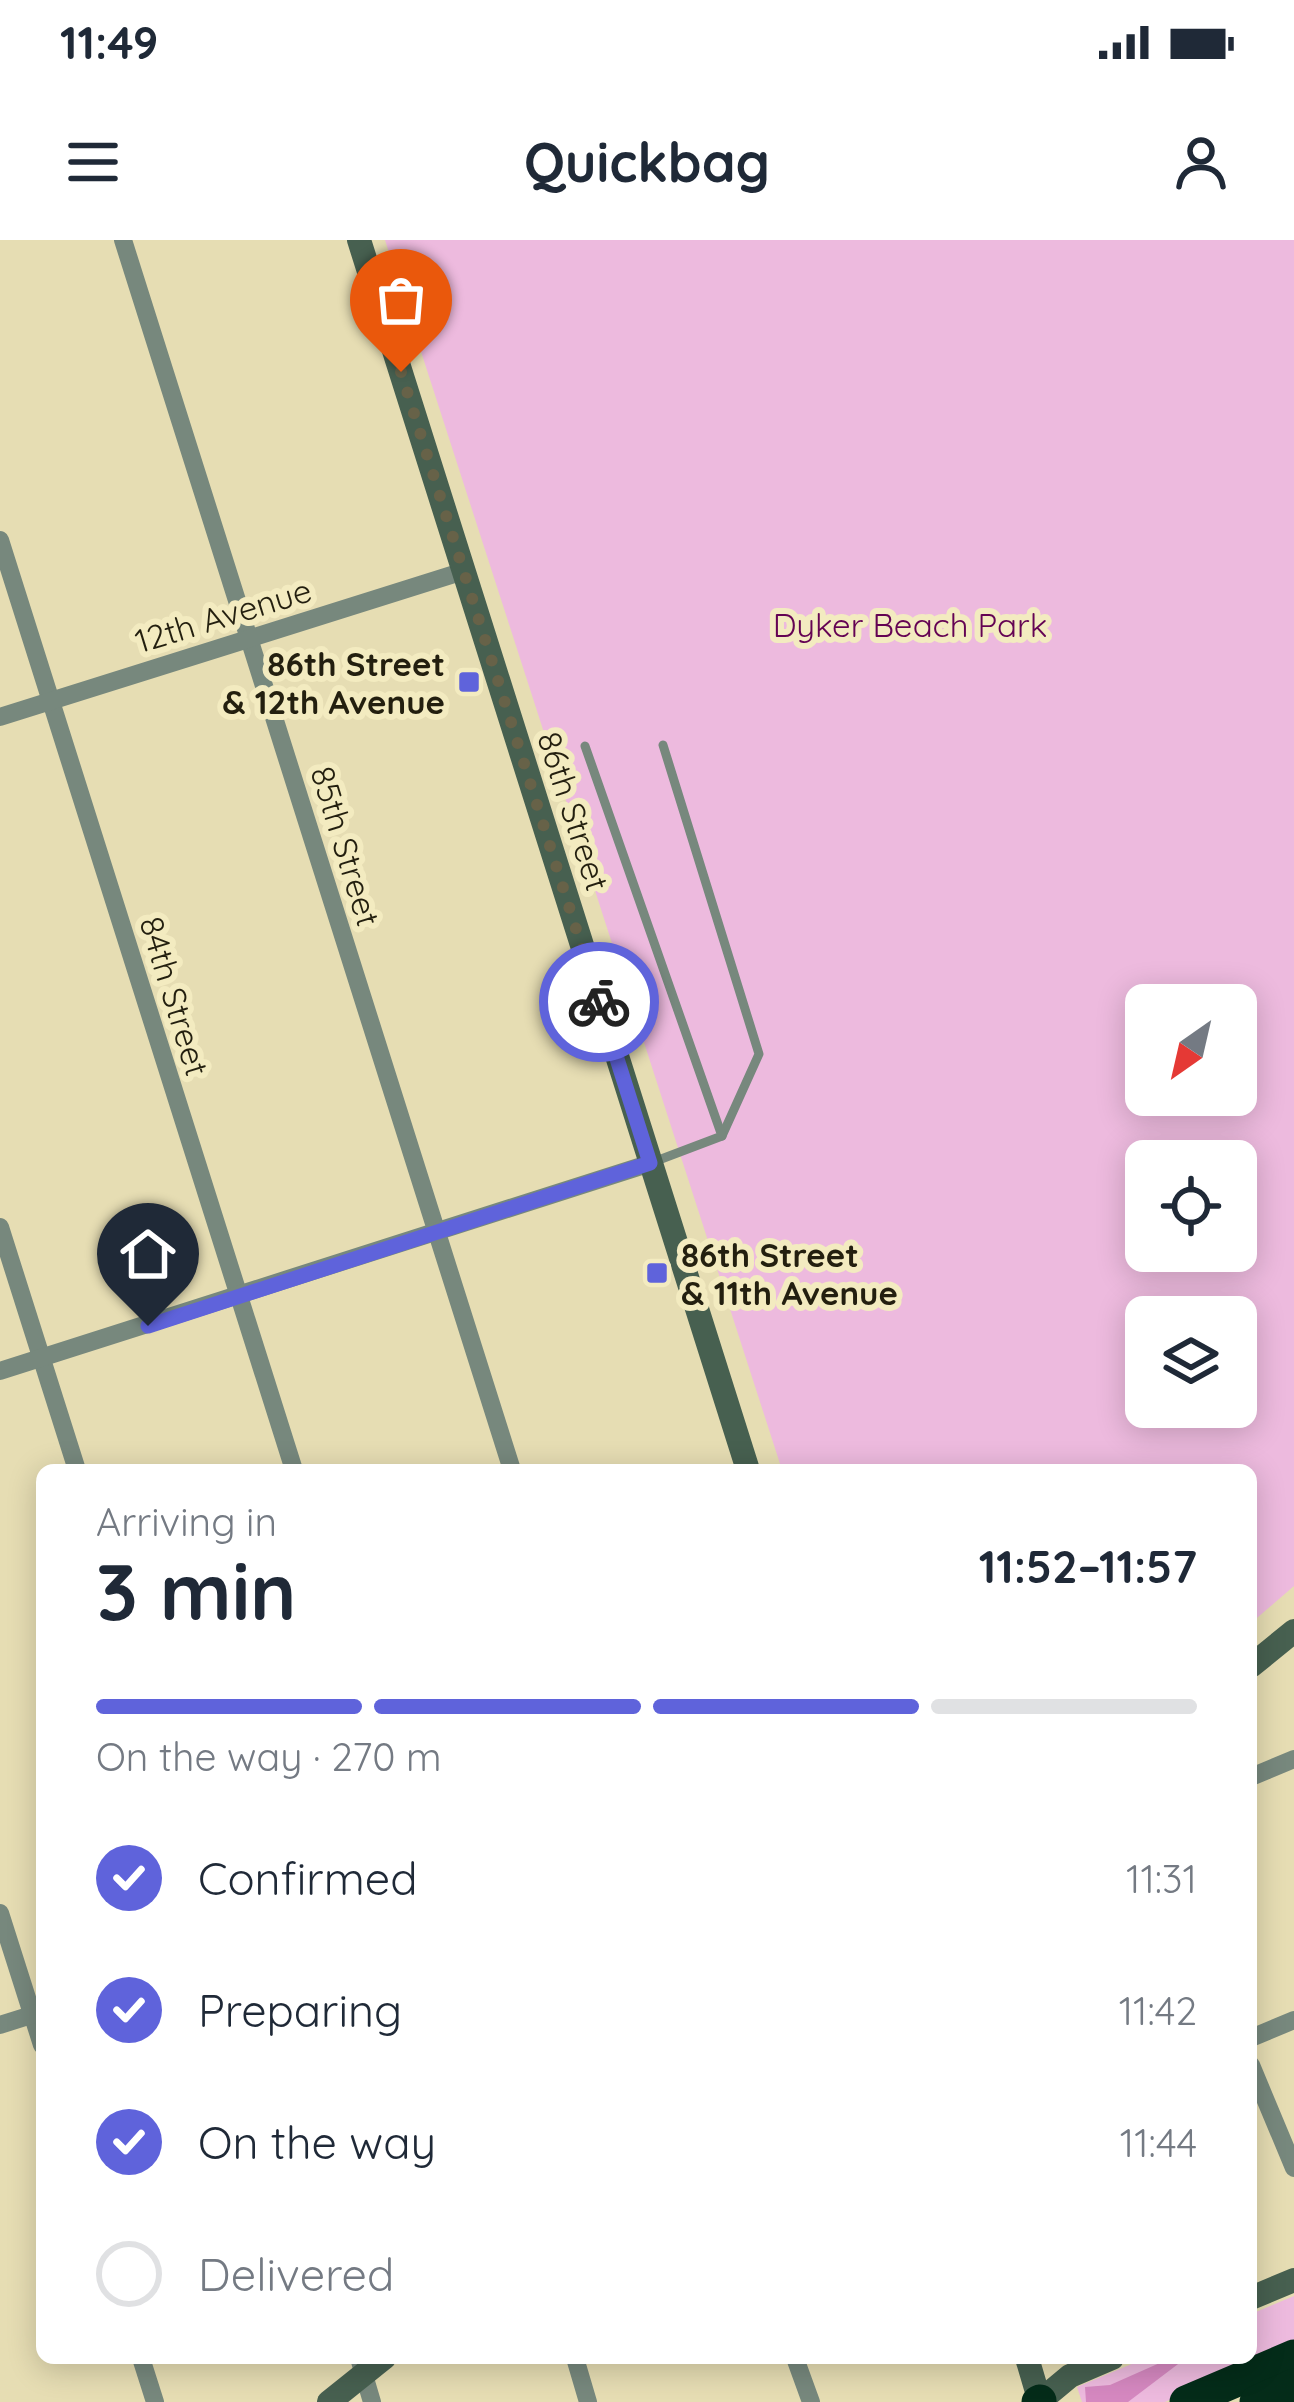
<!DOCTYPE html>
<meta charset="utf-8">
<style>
:root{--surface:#fff;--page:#f6f6f7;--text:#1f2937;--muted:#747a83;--line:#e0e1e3;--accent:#5f63db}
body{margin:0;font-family:Quicksand,sans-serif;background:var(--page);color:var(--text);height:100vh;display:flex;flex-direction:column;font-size:45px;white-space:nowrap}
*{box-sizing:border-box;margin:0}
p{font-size:39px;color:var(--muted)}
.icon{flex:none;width:66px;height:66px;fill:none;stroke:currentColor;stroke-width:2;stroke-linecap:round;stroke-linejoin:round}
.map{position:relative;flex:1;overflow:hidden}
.drawer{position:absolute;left:36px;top:1224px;width:1221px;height:900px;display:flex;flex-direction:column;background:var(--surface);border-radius:18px;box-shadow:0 6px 30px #0003}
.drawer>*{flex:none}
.needle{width:78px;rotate:214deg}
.tools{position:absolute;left:1125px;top:744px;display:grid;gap:24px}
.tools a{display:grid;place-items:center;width:132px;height:132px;border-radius:18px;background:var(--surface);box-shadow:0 6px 30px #0003;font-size:60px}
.pin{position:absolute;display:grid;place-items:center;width:102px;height:102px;color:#fff;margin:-123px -51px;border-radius:50% 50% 50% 0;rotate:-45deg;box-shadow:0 0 12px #0007}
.pin .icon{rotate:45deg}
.courier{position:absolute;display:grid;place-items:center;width:120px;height:120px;margin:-60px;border:9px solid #5f63db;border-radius:50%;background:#fff;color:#222;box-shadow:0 3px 15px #0007}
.head em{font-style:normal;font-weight:800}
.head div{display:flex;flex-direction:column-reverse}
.head{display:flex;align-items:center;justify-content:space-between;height:204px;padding:0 60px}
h1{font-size:78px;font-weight:800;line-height:90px}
.bar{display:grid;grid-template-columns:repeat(4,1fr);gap:18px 12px;align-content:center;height:144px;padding:0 60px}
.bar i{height:15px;border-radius:9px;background:var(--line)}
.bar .selected{background:var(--accent)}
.bar p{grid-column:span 4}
ol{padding:0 60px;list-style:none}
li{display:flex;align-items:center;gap:36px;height:132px}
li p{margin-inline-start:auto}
li .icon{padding:12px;border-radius:50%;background:var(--accent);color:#fff;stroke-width:4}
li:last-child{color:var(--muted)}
li i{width:66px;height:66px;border:6px solid var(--line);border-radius:50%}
.status{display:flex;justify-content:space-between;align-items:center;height:84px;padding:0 60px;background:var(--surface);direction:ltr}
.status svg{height:33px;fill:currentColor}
header{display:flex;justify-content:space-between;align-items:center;height:156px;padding:0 60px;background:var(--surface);font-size:54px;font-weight:800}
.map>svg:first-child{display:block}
.green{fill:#edbade;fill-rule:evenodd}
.forest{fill:#d588c0}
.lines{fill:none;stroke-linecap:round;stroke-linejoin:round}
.lane{stroke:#77887d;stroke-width:9}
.street{stroke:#77887d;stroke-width:18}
.secondary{stroke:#476050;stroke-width:24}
.highway{stroke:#042c19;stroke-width:33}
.done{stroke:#676248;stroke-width:12;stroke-dasharray:0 21.6}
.route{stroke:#5f63db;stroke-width:15}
.poi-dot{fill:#5f63db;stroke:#f3ebc0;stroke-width:4.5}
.labels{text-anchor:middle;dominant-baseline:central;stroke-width:12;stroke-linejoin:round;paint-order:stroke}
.street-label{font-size:33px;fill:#231f0f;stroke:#f3ebc0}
.park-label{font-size:33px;fill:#640353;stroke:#f3ebc0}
.poi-label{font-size:33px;font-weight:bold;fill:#231f0f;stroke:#f3ebc0;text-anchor:end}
</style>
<div class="status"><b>11:49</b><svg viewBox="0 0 49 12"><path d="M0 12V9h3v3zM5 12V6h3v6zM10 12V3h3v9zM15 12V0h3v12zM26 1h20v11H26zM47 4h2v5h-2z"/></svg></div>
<header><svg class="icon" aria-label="menu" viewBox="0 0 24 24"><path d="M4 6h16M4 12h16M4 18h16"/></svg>Quickbag<svg class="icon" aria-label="person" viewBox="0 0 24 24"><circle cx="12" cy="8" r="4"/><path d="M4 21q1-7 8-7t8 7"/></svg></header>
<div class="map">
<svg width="1294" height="2162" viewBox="0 0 1294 2162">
<rect width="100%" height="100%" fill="#e6ddb3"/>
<g class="green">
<path d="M385,0H1294V1346L1251,1383V1230H782ZM1146,765H1236V855H1146ZM1146,921H1236V1011H1146ZM1146,1077H1236V1167H1146Z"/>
<path d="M1294,2056V2103L1165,2162H1082L1077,2147L1146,2118H1251V2074Z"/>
</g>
<path class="forest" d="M1171,2118H1186L1128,2162H1086L1085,2147L1110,2145Z"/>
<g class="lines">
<g class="lane">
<path d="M663,505L759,814L722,896"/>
<path d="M585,506L722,896L656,921"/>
</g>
<g class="street">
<path d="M123,0L512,1230"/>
<path d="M0,300L294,1230"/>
<path d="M0,477L464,331"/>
<path d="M0,987L77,1230"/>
<path d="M0,1131L651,923"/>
<path d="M1251,1537L1294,1519"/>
<path d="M0,1673L42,1805"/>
<path d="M0,1785L41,1772"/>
<path d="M1251,1798L1294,1780"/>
<path d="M1251,1825L1294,1928"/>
<path d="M141,2118L155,2162"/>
<path d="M359,2118L372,2162"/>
<path d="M575,2118L588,2162"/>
<path d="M795,2118L811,2162"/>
</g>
<g class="secondary">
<path d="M359,0L748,1230"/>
<path d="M1251,1426L1294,1391"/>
<path d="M1251,2058L1294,2040"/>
<path d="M1027,2118L1040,2162"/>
<path d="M1040,2161L1070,2136L1112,2118"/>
<path d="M329,2162L384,2118"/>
</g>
<g class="highway">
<path d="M1038,2162L1040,2161"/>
<path d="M1186,2162L1294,2116"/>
<path d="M1256,2162L1294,2145"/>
</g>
</g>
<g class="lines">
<path class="done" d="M401,132L599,762"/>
<path class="route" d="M148,1086L650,923L599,762"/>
</g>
<g class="poi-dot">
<rect x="457" y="430" width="24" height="24" rx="6"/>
<rect x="645" y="1021" width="24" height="24" rx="6"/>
</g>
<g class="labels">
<g class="street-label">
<text transform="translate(223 375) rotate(-17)">12th Avenue</text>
<text transform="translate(574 571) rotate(72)">86th Street</text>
<text transform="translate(346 606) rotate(73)">85th Street</text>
<text transform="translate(175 756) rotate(73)">84th Street</text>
</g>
<g class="park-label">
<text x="910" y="384">Dyker Beach Park</text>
</g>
<g class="poi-label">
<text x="445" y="423">86th Street<tspan x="445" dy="38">&amp; 12th Avenue</tspan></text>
<text x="681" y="1014" text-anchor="start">86th Street<tspan x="681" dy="38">&amp; 11th Avenue</tspan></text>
</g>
</g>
</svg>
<div class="tools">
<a><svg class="needle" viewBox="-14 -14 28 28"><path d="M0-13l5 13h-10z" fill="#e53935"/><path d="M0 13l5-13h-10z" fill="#747a83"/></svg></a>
<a><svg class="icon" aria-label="locate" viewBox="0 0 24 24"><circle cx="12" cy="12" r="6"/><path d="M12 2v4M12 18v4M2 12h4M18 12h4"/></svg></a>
<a><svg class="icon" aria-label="layers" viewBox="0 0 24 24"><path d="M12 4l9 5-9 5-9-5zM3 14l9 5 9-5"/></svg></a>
</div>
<div class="pin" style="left:401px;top:132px;background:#ea580c"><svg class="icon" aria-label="bag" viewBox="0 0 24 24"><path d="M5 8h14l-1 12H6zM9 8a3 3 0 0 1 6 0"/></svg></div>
<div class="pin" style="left:148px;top:1086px;background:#1f2937"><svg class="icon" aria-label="home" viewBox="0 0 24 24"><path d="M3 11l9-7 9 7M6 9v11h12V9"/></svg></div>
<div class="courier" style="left:599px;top:762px"><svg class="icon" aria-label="bike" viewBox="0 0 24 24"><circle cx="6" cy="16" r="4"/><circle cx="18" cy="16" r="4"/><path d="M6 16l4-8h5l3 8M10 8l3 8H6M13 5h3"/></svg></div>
<section class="drawer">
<div class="head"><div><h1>3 min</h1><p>Arriving in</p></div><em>11:52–11:57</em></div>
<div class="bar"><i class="selected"></i><i class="selected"></i><i class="selected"></i><i></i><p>On the way · 270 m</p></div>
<ol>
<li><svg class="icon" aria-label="check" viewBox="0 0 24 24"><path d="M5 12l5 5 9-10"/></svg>Confirmed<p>11:31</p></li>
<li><svg class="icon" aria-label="check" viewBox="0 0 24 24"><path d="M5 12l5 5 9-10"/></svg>Preparing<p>11:42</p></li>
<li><svg class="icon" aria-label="check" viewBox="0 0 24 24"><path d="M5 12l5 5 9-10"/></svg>On the way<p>11:44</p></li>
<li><i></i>Delivered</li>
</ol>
</section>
</div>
